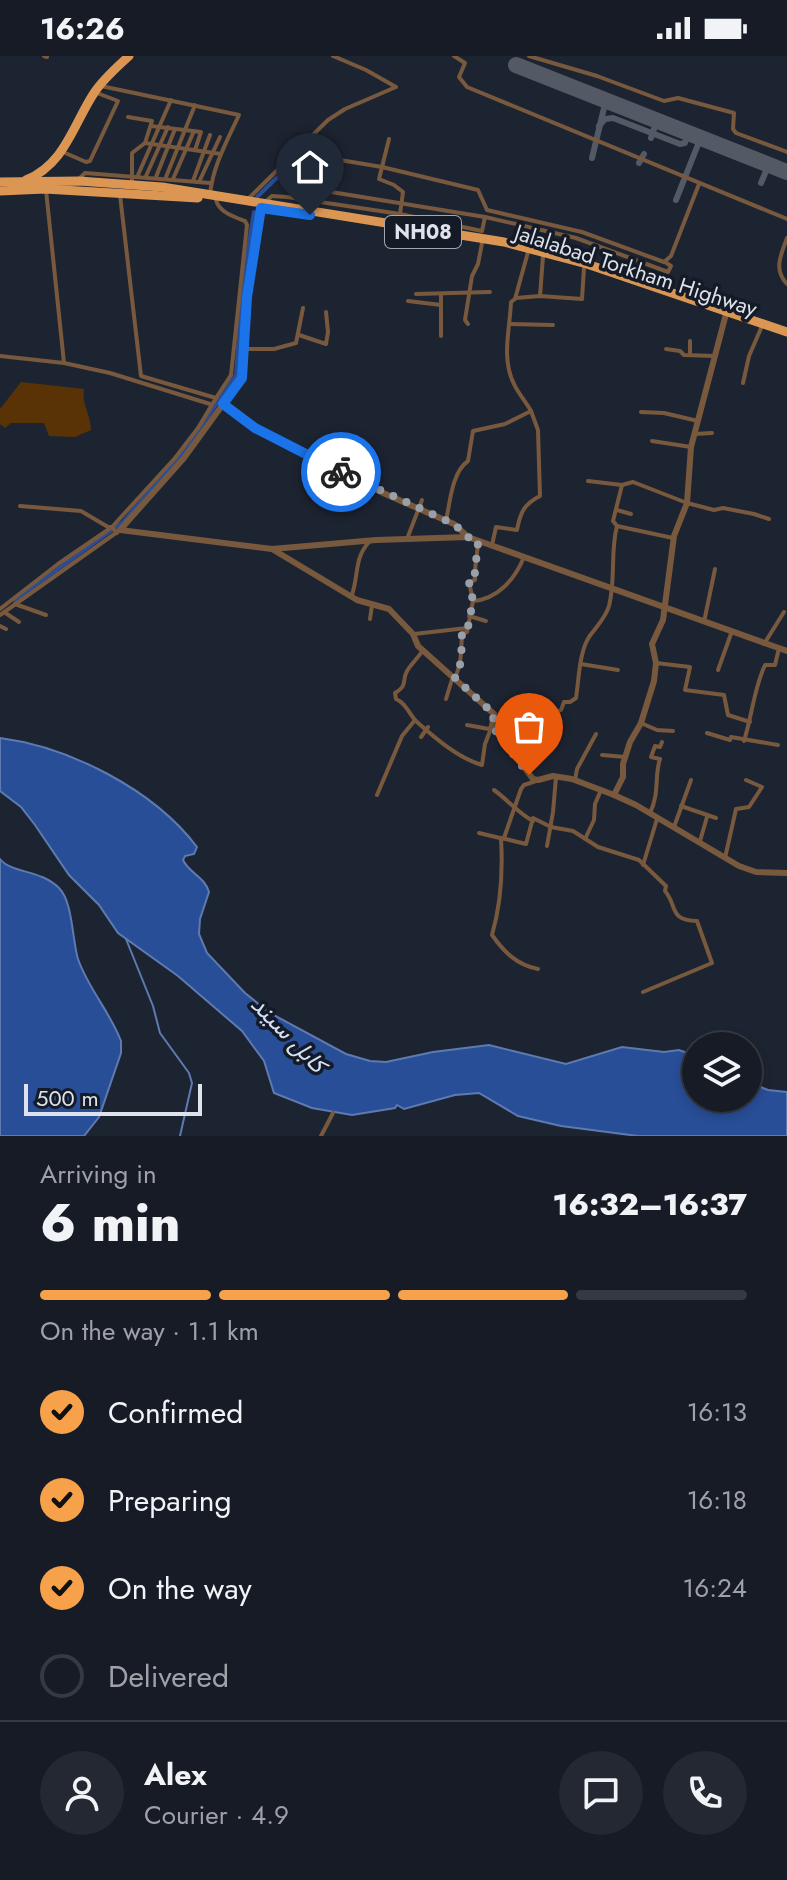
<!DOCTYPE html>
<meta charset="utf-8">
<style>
:root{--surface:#161b25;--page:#232832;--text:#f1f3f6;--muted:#9ea1a7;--line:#353942;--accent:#f7a14a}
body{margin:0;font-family:Jost,Vazirmatn,sans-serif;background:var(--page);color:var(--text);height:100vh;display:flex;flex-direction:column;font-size:30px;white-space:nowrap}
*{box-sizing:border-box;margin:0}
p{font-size:26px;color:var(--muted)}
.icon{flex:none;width:44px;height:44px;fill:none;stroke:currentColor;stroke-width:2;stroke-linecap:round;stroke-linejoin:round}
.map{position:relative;height:1080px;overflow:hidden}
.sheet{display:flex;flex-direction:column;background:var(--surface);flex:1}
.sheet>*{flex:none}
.fabs{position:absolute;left:682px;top:976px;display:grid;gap:16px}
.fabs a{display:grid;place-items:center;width:80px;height:80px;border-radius:50%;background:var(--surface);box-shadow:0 4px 12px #0003,0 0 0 2px var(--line);font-size:40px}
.scale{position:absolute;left:24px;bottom:20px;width:178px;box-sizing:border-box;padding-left:8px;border:4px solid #dde2eb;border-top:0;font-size:22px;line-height:28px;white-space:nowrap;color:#dde2eb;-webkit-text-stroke:6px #141b27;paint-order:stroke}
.pin{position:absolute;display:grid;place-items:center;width:68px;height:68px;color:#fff;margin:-82px -34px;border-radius:50% 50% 50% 0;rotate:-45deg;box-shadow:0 0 8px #0007}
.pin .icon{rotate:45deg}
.courier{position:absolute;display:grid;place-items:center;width:80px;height:80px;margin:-40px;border:6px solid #1a73e8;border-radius:50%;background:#fff;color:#222;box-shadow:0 2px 10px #0007}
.summary em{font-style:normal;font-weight:800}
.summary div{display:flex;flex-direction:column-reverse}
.summary{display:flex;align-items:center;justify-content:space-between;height:136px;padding:0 40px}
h1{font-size:52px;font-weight:800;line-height:60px}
.bar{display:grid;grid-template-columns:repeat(4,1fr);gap:12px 8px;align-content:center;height:96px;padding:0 40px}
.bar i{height:10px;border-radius:6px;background:var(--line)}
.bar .on{background:var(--accent)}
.bar p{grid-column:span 4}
.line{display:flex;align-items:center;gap:20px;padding:0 40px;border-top:2px solid var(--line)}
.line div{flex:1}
.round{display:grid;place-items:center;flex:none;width:84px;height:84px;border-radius:42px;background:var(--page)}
ol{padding:0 40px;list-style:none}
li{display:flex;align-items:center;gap:24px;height:88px}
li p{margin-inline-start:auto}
li .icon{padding:8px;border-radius:50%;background:var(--accent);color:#111;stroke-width:4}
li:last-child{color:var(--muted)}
li i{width:44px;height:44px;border:4px solid var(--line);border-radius:50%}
.status{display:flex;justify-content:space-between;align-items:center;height:56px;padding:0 40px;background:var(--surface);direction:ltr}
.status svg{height:22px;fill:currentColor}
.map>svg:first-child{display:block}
.green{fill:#593306}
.water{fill:#284e97;stroke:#5e7ab0;stroke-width:2}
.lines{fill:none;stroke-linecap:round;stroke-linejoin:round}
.stream{stroke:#5e7ab0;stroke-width:2}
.canal{stroke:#284e97;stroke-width:4}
.taxiway{stroke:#535a65;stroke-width:6}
.runway{stroke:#535a65;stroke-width:16}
.minor{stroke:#78593d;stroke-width:4}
.tertiary{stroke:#78593d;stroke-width:6}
.trunk{stroke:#dc9654;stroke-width:9}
.done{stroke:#9aa0aa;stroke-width:8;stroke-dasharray:0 14.4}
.route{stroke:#1a73e8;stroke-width:10}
.labels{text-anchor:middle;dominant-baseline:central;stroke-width:7;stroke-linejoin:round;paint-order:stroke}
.shield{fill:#141b27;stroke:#a1a6b0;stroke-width:2}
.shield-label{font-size:20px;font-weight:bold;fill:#dde2eb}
.street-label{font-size:22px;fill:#dde2eb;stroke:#141b27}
.water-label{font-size:24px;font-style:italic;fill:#d4dff4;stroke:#141b27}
</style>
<div class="status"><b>16:26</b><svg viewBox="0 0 49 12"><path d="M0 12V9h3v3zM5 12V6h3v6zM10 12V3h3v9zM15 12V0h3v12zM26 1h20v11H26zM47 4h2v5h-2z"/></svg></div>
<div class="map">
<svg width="787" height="1080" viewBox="0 0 787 1080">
<rect width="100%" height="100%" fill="#1d2431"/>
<path class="green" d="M21,326L84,333C81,347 91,359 91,374L75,381L49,380L44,367H11L5,372L0,368V353Z"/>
<g class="water">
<path d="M0,682C70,691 154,734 197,791L194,798L185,800L183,804C189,817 205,821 209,836L200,863L199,878L207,897L245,937L270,957L346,998L370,1005L386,1006L433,996L489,989L566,1008L622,991L664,996L679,994L696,1000V1042H748V1026L768,1034L787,1036V1080H638L561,1070L518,1060L479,1037L455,1039L404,1053L397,1049L395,1052L352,1059L312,1052L274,1037L264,1005L242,975L178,920L118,877L99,849L69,819L35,769L21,751L0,735Z"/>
<path d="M0,803C12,818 40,813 59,832C73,846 72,883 78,903C88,932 110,956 121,985V997L99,1061L84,1080H0Z"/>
</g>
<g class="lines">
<path class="stream" d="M126,883L153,950L160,977L189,1017L192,1027L180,1080"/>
<g class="canal">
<path d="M257,141L303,96"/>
<path d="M15,544L123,466L184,395L236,319L243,223L254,156"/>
</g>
<g class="taxiway">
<path d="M599,70L605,63L613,62L680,88L685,87L688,77"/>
<path d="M651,82L656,67L660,66"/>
<path d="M592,102L605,48L609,46"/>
<path d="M756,104L765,110L766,115"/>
<path d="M639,107L644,98"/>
<path d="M766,115L771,111L778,112"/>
<path d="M761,127L766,115"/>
<path d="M676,144L699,86L706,84"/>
</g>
<path class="runway" d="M516,9L787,116"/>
<g class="minor">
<path d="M44,0L47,1"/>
<path d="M454,0L465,7L459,21L467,31L787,163"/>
<path d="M529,0L597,20L664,45L678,42L734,57L733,73L736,77L787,96"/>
<path d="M101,30L239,59C227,85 213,110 210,138"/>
<path d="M128,61L152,65L145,87"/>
<path d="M151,70L201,76L195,94"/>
<path d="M63,96L86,106L90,105L118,45L97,37"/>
<path d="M328,102L382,111L478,134L487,154L582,176L664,206L671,200L699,128"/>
<path d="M138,119L171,44"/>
<path d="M146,120L168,71"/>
<path d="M156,121L175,73"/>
<path d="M166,121L195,49"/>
<path d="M80,122L85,117L210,127"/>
<path d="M320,122L319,134L485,161"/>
<path d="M173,123L194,75"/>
<path d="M193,125L210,79"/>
<path d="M199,126L220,81"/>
<path d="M132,130V97L145,87L221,98"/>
<path d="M46,134L64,307"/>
<path d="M120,139L141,320L216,342L231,319L247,169L245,165C234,161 219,156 216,144"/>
<path d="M247,144L328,64L345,53L396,31L366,14L333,0"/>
<path d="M265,146L272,140L287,141L400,158L403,136L394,129L379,123L389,83"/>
<path d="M400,158L482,175L485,161L576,182L668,216L671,210L665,206"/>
<path d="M787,182C781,199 773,213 787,228"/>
<path d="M416,238L490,236"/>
<path d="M441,238V280"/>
<path d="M540,240L543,200"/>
<path d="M516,242L540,240L582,243L584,212"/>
<path d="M408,245L441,249"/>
<path d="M468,268L465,264L472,220L478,208L482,187"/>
<path d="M510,268L553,269"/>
<path d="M299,279L326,288L328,276L326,256"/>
<path d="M243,293H274L296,287L303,252"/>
<path d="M666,293L680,295L684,299L714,300"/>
<path d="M690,298V285"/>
<path d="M0,300L64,307L110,317L210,348"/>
<path d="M743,327L749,300L762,270"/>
<path d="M641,356L664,357L698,365"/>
<path d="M695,378L712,377"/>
<path d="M652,385L691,391"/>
<path d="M588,425L622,429L633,426L687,447L714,454L723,452L754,458L769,463"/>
<path d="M20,450L81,455L108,471H112L117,477"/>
<path d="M617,454L631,458"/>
<path d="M446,465C450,446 452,416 468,405L473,375L505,368L531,355C526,346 518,337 514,328C501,302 510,273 511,246L515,243L528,196"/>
<path d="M617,470L673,482"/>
<path d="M407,483L422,444"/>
<path d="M492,489L496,471L517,474C520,457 524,448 540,440L538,374L531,355"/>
<path d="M352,539C359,517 354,503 369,486"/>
<path d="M473,545C498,543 515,523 524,501"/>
<path d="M15,548L46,559"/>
<path d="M0,553L58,508L112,471L175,402L198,372L216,342"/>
<path d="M4,556L19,566"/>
<path d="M0,559L120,474"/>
<path d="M469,560L486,565"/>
<path d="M370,563L372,549"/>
<path d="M704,566L715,513"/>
<path d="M0,570L6,573"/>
<path d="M414,578L467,572"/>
<path d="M764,588L784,556"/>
<path d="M423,594C418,602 411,608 407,615C401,626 409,628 395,637L396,643C406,647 409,658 417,666C435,682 458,702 482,709L485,688L492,670L489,673L467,669"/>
<path d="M656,607L690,611L685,634L724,639L728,659L750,666"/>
<path d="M581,608L618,614"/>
<path d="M718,614L732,575"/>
<path d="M455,621C462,608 461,592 462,577L467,576L473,545L469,526L475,524C474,510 478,498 478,484"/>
<path d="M446,643L453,620"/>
<path d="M641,667L657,674L673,675"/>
<path d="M707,677L730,684L731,681L778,689"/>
<path d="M421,681L428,671"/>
<path d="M744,685C752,660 754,632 765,609H775L779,592"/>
<path d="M510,692L528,682L542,685L551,658L561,654L564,646H570L576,642C579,623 579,597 589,581C596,571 605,563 609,550C616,523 610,496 617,470L613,465L622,429"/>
<path d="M602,699L625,701"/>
<path d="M575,724L577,713L596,678"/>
<path d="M494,734C508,744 518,757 533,765"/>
<path d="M377,739L402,680L415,664"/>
<path d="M681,750L716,762"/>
<path d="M650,757C660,736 654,721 660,703L651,701L655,690L660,691L662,686"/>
<path d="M674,771L691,724"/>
<path d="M479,777L500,782"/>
<path d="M504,782L521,733L524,729L536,725"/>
<path d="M585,783L594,764L595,748L601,734"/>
<path d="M700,785L707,761"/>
<path d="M547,790L553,756L556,721"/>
<path d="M725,802L736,753L749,751L762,731L746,724"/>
<path d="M643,809L657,763"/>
<path d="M538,913C517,909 504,896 492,879C501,848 503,815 501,782L526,788L533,762L551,771L573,775L598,791L639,804L666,830L665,835C678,850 668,864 697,865L712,907L643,936"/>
<path d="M321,1080L333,1057"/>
</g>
<g class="tertiary">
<path d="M262,146L247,241L242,322L184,402L120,474L272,493L376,484L468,481L787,595"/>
<path d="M223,348C292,399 375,434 454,468L468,481"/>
<path d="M272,493L357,544L389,553L413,578L418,590L494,658L492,670L533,723L538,724L553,720L572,723L614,739L636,749L739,810L756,816L787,817"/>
<path d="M614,739L623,721V708L630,686L641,667L654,625L656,607L652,588L663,564L674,480L687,447L691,391L727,254"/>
</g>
<g class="trunk">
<path d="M26,124C65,108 73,69 94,37C103,23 117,11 129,0"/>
<path d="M0,126L79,125L162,131L504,186L587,208L787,276"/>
<path d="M0,135L45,133L198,142"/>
</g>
</g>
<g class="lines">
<path class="done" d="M341,416L454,468L468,481L478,484C478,498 474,510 475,524L469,526L473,545L467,576L462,577C461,592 463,609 455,622L494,658L492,670L529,719"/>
<path class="route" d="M310,159L261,152L247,241L242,322L223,348L255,372L341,416"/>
</g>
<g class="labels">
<rect class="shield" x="385" y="160" width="76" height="32" rx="6"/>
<g class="shield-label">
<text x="423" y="176">NH08</text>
</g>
<g class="street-label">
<text transform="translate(636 214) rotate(18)">Jalalabad Torkham Highway</text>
</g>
<g class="water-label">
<text transform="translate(289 978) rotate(46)">کابل سيند</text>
</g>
</g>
</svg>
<div class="fabs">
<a><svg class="icon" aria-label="layers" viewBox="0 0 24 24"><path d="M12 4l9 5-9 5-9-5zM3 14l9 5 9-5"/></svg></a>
</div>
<div class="scale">500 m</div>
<div class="pin" style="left:529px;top:719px;background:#ea580c"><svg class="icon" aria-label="bag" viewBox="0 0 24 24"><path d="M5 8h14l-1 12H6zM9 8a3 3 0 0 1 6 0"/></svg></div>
<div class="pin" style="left:310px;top:159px;background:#1f2937"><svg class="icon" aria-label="home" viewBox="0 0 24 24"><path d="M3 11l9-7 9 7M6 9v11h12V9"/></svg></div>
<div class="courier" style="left:341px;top:416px"><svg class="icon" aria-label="bike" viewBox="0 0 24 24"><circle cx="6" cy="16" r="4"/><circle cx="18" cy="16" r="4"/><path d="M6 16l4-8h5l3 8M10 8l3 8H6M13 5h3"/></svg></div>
</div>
<section class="sheet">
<div class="summary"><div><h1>6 min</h1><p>Arriving in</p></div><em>16:32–16:37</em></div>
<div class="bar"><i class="on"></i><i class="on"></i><i class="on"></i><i></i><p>On the way · 1.1 km</p></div>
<ol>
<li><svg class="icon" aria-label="check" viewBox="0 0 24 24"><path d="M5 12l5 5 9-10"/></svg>Confirmed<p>16:13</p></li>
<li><svg class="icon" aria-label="check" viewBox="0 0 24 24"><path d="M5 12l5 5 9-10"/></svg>Preparing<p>16:18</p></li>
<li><svg class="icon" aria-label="check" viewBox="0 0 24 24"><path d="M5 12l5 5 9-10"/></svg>On the way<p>16:24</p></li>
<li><i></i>Delivered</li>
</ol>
<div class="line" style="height:144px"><a class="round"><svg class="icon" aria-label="person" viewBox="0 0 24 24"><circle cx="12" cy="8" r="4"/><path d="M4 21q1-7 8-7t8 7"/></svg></a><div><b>Alex</b><p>Courier · 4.9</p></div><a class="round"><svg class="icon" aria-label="chat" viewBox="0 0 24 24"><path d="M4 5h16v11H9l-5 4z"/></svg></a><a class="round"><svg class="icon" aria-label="phone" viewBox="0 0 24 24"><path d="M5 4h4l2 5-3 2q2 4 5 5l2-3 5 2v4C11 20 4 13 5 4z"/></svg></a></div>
</section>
